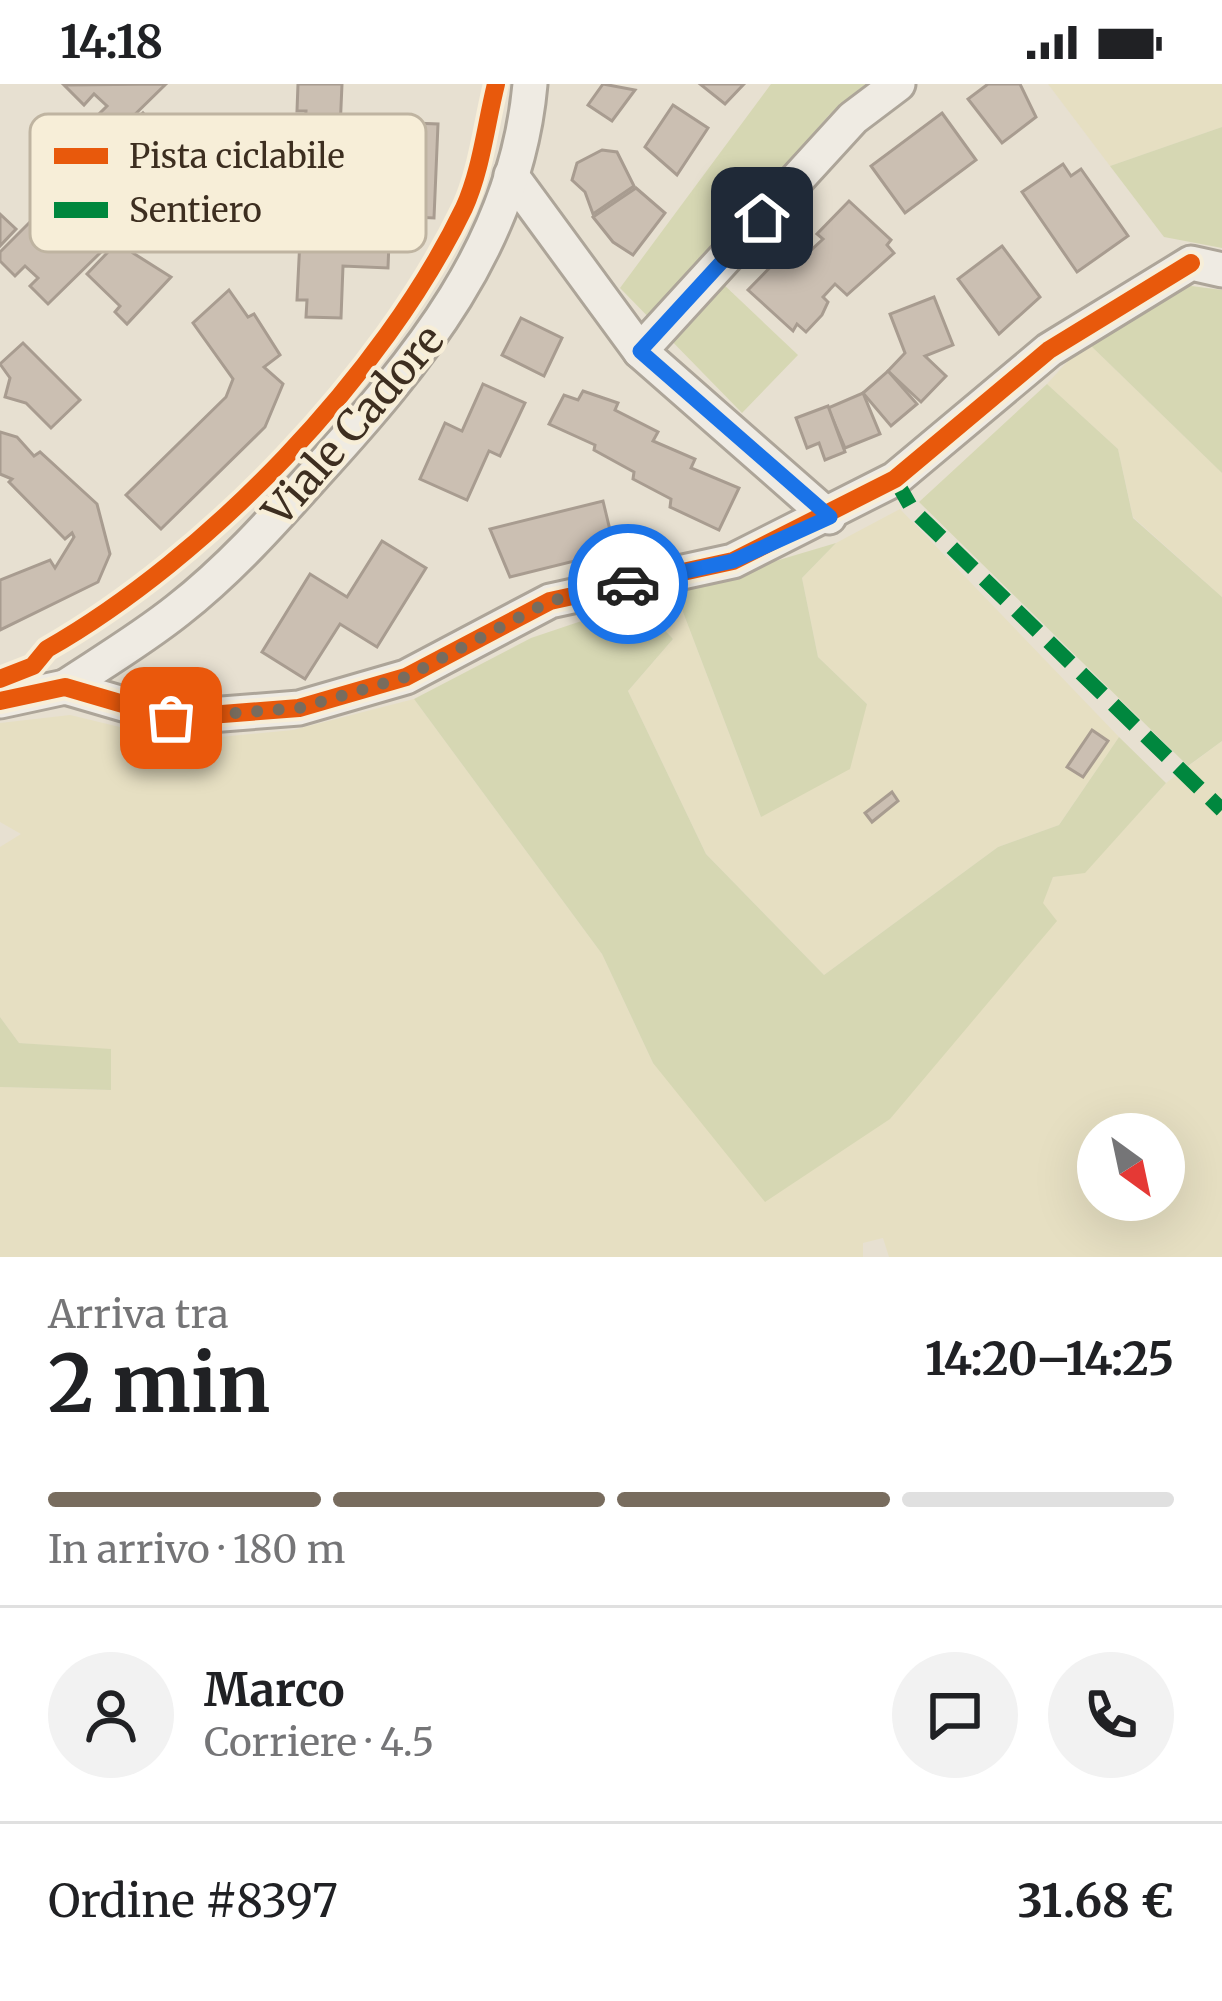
<!DOCTYPE html>
<html lang="it">
<meta charset="utf-8">
<style>
:root{--surface:#fff;--page:#f2f2f2;--text:#202124;--muted:#757577;--line:#e0e0e0;--accent:#786c5e}
body{margin:0;font-family:Merriweather,serif;background:var(--page);color:var(--text);height:100vh;display:flex;flex-direction:column;font-size:45px;white-space:nowrap}
*{box-sizing:border-box;margin:0}
p{font-size:39px;color:var(--muted)}
.icon{flex:none;width:66px;height:66px;fill:none;stroke:currentColor;stroke-width:2;stroke-linecap:round;stroke-linejoin:round}
.map{position:relative;height:1173px;overflow:hidden}
.side{display:flex;flex-direction:column;background:var(--surface);flex:1}
.side>*{flex:none}
.needle{width:78px;rotate:147deg}
.controls{position:absolute;left:1077px;top:1029px;display:grid;gap:24px}
.controls a{display:grid;place-items:center;width:108px;height:108px;border-radius:50%;background:var(--surface);box-shadow:0 12px 48px #0002;font-size:60px}
.pin{position:absolute;display:grid;place-items:center;width:102px;height:102px;color:#fff;margin:-51px;border-radius:24px;box-shadow:0 6px 18px #0006}
.courier{position:absolute;display:grid;place-items:center;width:120px;height:120px;margin:-60px;border:9px solid #1a73e8;border-radius:50%;background:#fff;color:#222;box-shadow:0 3px 15px #0007}
.summary em{font-style:normal;font-weight:700}
.summary div{display:flex;flex-direction:column-reverse}
.summary{display:flex;align-items:center;justify-content:space-between;height:204px;padding:0 48px}
h1{font-size:78px;font-weight:700;line-height:90px}
.bar{display:grid;grid-template-columns:repeat(4,1fr);gap:18px 12px;align-content:center;height:144px;padding:0 48px}
.bar i{height:15px;border-radius:9px;background:var(--line)}
.bar .on{background:var(--accent)}
.bar p{grid-column:span 4}
.line{display:flex;align-items:center;gap:30px;padding:0 48px;border-top:3px solid var(--line)}
.line div{flex:1}
.round{display:grid;place-items:center;flex:none;width:126px;height:126px;border-radius:63px;background:var(--page)}
.status{display:flex;justify-content:space-between;align-items:center;height:84px;padding:0 60px;background:var(--surface);direction:ltr}
.status svg{height:33px;fill:currentColor}
.map>svg:first-child{display:block}
.farmland{fill:#e6dfc2;fill-rule:evenodd}
.green{fill:#d6d7b3}
.building{fill:#cbbfb2;stroke:#a89c90;stroke-width:3}
.lines{fill:none;stroke-linecap:round;stroke-linejoin:round}
.minor-casing{stroke:#ada599;stroke-width:39}
.minor{stroke:#efebe3;stroke-width:33}
.quiet{stroke:#00873e;stroke-width:15;stroke-dasharray:30 15;stroke-linecap:butt}
.cycleway-casing{stroke:#f7eed8;stroke-width:26}
.cycleway{stroke:#e8590c;stroke-width:18}
.done{stroke:#786c5e;stroke-width:12;stroke-dasharray:0 21.6}
.route{stroke:#1a73e8;stroke-width:15}
.labels{text-anchor:middle;dominant-baseline:central;stroke-width:9;stroke-linejoin:round;paint-order:stroke}
.street-label{font-size:42px;fill:#3d2e20;stroke:#f7eed8}
.key{fill:#f7eed8;stroke:#bfb4a1;stroke-width:3}
.key-label{font-size:33px;fill:#3d2e20}
</style>
<div class="status"><b>14:18</b><svg viewBox="0 0 49 12"><path d="M0 12V9h3v3zM5 12V6h3v6zM10 12V3h3v9zM15 12V0h3v12zM26 1h20v11H26zM47 4h2v5h-2z"/></svg></div>
<div class="map">
<svg width="1222" height="1173" viewBox="0 0 1222 1173">
<rect width="100%" height="100%" fill="#e7e0d1"/>
<g class="farmland">
<path d="M1048,0H1222V43L1110,82Z"/>
<path d="M1086,257L1222,389V513L1133,433L1118,365L1047,300Z"/>
<path d="M900,425L1119,653L1059,741L998,763L824,891L706,770L628,607L673,555L638,518L675,507L761,733L867,620L818,573L802,494L836,459Z"/>
<path d="M414,615L602,870L653,979L1056,836L1042,819L1053,793L1085,788L1166,699L1222,657V1173H889L883,1154L863,1159V1173H0V1003L110,1006L111,966L19,959L0,933V763L21,750L0,738V639L70,631L178,657L293,646ZM1098,1050H1164V1116H1098Z"/>
</g>
<g class="green">
<path d="M771,0H876L829,31L702,180L798,271L742,329L620,204Z"/>
<path d="M1222,43V164L1164,153L1110,82Z"/>
<path d="M1176,200L1222,206V389L1086,257Z"/>
<path d="M1047,300L1118,365L1133,434L1222,513V657L1188,682L919,418Z"/>
<path d="M836,459L802,494L818,573L867,620L850,685L761,733L675,507Z"/>
<path d="M638,518L673,555L628,607L706,770L824,891L998,763L1059,741L1119,653L1166,699L1085,789L1053,793L1043,819L1057,837L890,1035L765,1118L653,979L602,870L414,615L531,554Z"/>
<path d="M0,933L19,959L111,965V1006L0,1003Z"/>
</g>
<g class="building">
<path d="M166,0L117,48L99,30L107,22L94,10L84,21L64,1Z"/>
<path d="M298,0H342L340,46L305,44L306,27H297Z"/>
<path d="M603,0L635,6L612,37L588,21Z"/>
<path d="M700,0H744L725,20Z"/>
<path d="M988,0H1020L1036,33L1002,59L968,15Z"/>
<path d="M673,21L708,44L677,91L645,63Z"/>
<path d="M143,29L156,43L162,37L180,56L190,47L203,60L157,103L129,73L109,93L93,76Z"/>
<path d="M942,29L976,76L905,129L871,82Z"/>
<path d="M387,38L438,40L434,134L390,132L388,184L343,182L341,234L306,233L307,216H297L300,155L331,156L333,112H343L344,97L375,98L377,56L387,57Z"/>
<path d="M602,66L617,68L634,102L593,130L585,108L572,96L577,79Z"/>
<path d="M1063,80L1071,92L1081,85L1128,152L1077,188L1022,108Z"/>
<path d="M636,104L665,129L633,171L613,158L593,133Z"/>
<path d="M849,117L891,156L887,161L894,169L847,211L835,200L823,213L828,218L822,231L806,248L797,240L793,247L748,206L785,168L789,172L800,160L810,167L823,155L817,150Z"/>
<path d="M45,123L73,160L82,151L100,169L48,220L30,202L38,194L25,182L15,192L0,177V168Z"/>
<path d="M0,130L16,145L0,162Z"/>
<path d="M128,147L141,160L133,169L171,193L127,240L115,228L120,222L87,190Z"/>
<path d="M1002,162L1040,213L999,250L958,195Z"/>
<path d="M229,206L248,233L254,230L280,271L264,283L283,300L265,343L161,445L126,411L226,313L233,295L193,239Z"/>
<path d="M934,213L953,261L925,272L946,292L921,318L888,287L905,269L890,230Z"/>
<path d="M521,234L562,254L544,292L502,271Z"/>
<path d="M23,259L80,316L51,344L26,319L5,313L10,294L0,280Z"/>
<path d="M888,287L917,320L891,342L863,309Z"/>
<path d="M483,300L525,319L500,372L489,367L467,416L420,395L445,339L462,347Z"/>
<path d="M583,307L618,319L615,326L658,348L653,357L695,375L691,384L739,404L719,446L670,423L671,415L633,395L634,388L594,366L595,361L549,340L564,311L578,316Z"/>
<path d="M863,309L880,350L845,364L828,324Z"/>
<path d="M828,322L845,368L825,376L819,359L807,364L796,334Z"/>
<path d="M0,348L17,353L34,372L40,368L97,420L110,470L98,498L0,546V496L50,476L55,484L74,453L72,449L65,455L9,398L12,395L0,390Z"/>
<path d="M603,417L615,467L510,493L490,445Z"/>
<path d="M382,457L426,484L377,563L340,540L305,595L262,568L310,490L347,513Z"/>
<path d="M1092,646L1108,657L1083,693L1067,683Z"/>
<path d="M892,708L898,717L872,738L865,729Z"/>
</g>
<g class="lines">
<g class="minor-casing">
<g id="minor">
<path d="M511,91L640,267L829,433"/>
<path d="M640,267L853,34L898,0"/>
<path d="M65,603C103,578 143,554 178,526C228,487 272,438 314,391C417,278 516,160 530,0"/>
<path d="M0,617L65,603L171,634L299,624L406,593L550,517L733,477L895,395L1049,266L1191,179L1222,186"/>
</g>
</g>
<use href="#minor" class="minor"/>
<path class="quiet" d="M895,395L912,425L1222,726"/>
<g class="cycleway-casing">
<g id="cycleway">
<path d="M0,595L33,582L47,565C208,473 383,292 464,124C481,87 486,40 496,0"/>
<path d="M0,617L65,603L171,634L299,624L406,593L550,517L733,477L895,395L1049,266L1191,179"/>
</g>
</g>
<use href="#cycleway" class="cycleway"/>
</g>
<g class="lines">
<path class="done" d="M171,634L299,624L406,593L550,517L628,500"/>
<path class="route" d="M628,500L733,477L830,433L640,267L762,134"/>
</g>
<g class="labels">
<g class="street-label">
<text transform="translate(353 341) rotate(-49)">Viale Cadore</text>
</g>
</g>
<rect x="30" y="30" width="396" height="138" rx="18" class="key"/>
<rect x="54" y="64" width="54" height="16" fill="#e8590c"/>
<rect x="54" y="118" width="54" height="16" fill="#00873e"/>
<g class="key-label">
<text x="129" y="84">Pista ciclabile</text>
<text x="129" y="138">Sentiero</text>
</g>
</svg>
<div class="controls">
<a><svg class="needle" viewBox="-14 -14 28 28"><path d="M0-13l5 13h-10z" fill="#e53935"/><path d="M0 13l5-13h-10z" fill="#757577"/></svg></a>
</div>
<div class="pin" style="left:171px;top:634px;background:#ea580c"><svg class="icon" aria-label="bag" viewBox="0 0 24 24"><path d="M5 8h14l-1 12H6zM9 8a3 3 0 0 1 6 0"/></svg></div>
<div class="pin" style="left:762px;top:134px;background:#1f2937"><svg class="icon" aria-label="home" viewBox="0 0 24 24"><path d="M3 11l9-7 9 7M6 9v11h12V9"/></svg></div>
<div class="courier" style="left:628px;top:500px"><svg class="icon" aria-label="car" viewBox="0 0 24 24"><path d="M5 17H2v-5l4-1 3-4h7l3 4 3 1v5h-3M9 17h6M6 11h13"/><circle cx="7" cy="17" r="2"/><circle cx="17" cy="17" r="2"/></svg></div>
</div>
<section class="side">
<div class="summary"><div><h1>2 min</h1><p>Arriva tra</p></div><em>14:20–14:25</em></div>
<div class="bar"><i class="on"></i><i class="on"></i><i class="on"></i><i></i><p>In arrivo · 180 m</p></div>
<div class="line" style="height:216px"><a class="round"><svg class="icon" aria-label="person" viewBox="0 0 24 24"><circle cx="12" cy="8" r="4"/><path d="M4 21q1-7 8-7t8 7"/></svg></a><div><b>Marco</b><p>Corriere · 4.5</p></div><a class="round"><svg class="icon" aria-label="chat" viewBox="0 0 24 24"><path d="M4 5h16v11H9l-5 4z"/></svg></a><a class="round"><svg class="icon" aria-label="phone" viewBox="0 0 24 24"><path d="M5 4h4l2 5-3 2q2 4 5 5l2-3 5 2v4C11 20 4 13 5 4z"/></svg></a></div>
<div class="line" style="height:156px"><div>Ordine #8397</div><b>31.68 €</b></div>
</section>
